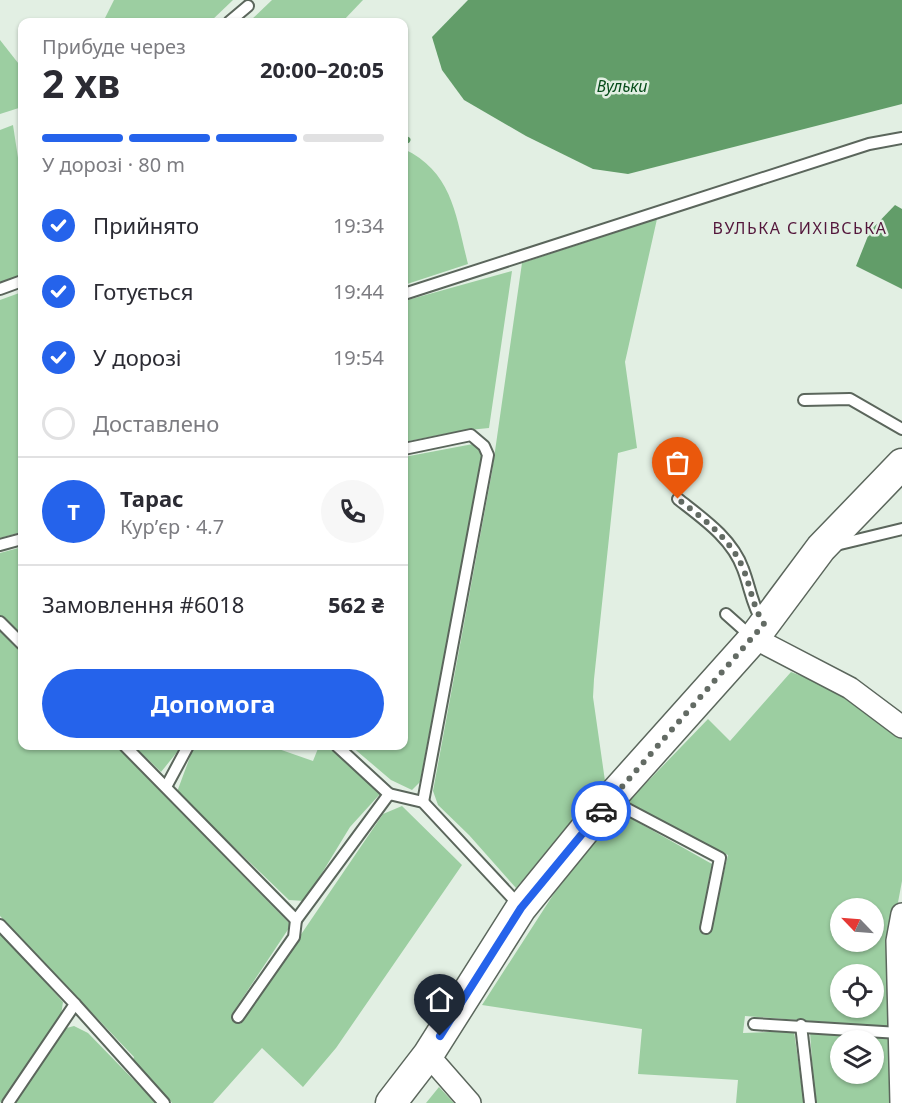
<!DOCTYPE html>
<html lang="uk">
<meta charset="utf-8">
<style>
:root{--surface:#fff;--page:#f7f7f7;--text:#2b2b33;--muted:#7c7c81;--line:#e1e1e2;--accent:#2563eb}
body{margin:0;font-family:"Noto Sans",sans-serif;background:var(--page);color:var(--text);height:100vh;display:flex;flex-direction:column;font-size:22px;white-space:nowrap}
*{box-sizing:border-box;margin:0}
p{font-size:20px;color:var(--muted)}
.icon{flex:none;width:33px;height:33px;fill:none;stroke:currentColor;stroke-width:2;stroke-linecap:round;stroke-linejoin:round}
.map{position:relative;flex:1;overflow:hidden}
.details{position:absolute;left:18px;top:18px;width:390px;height:732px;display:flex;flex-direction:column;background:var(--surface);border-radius:12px;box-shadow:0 2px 4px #0004}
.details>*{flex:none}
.needle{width:39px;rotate:295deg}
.controls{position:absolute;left:830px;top:898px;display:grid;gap:12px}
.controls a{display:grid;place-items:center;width:54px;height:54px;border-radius:50%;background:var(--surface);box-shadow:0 2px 4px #0004;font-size:30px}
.pin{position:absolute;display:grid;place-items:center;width:51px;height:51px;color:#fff;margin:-62px -26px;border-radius:50% 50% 50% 0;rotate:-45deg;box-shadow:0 0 6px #0007}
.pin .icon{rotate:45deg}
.courier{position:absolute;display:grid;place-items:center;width:60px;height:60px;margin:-30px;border:4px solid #2563eb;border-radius:50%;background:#fff;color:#222;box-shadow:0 2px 8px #0007}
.overview em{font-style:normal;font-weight:700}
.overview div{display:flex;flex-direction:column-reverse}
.overview{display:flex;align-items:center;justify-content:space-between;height:102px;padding:0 24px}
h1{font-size:39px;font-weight:700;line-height:45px}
.bar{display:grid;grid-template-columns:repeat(4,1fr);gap:9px 6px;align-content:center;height:72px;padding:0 24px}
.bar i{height:8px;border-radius:4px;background:var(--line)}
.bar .selected{background:var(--accent)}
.bar p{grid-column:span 4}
.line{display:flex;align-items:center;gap:15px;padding:0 24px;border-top:2px solid var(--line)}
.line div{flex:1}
.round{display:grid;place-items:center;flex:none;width:63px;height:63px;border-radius:32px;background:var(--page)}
ol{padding:0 24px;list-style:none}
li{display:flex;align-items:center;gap:18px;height:66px}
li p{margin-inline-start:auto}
li .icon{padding:6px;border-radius:50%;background:var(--accent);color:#fff;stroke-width:4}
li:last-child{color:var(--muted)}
li i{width:33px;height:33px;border:3px solid var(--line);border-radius:50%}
.primary-button{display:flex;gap:12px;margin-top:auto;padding:12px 24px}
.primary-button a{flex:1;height:69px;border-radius:36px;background:var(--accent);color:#fff;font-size:24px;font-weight:700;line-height:69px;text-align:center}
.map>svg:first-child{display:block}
.green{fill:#9ccea1;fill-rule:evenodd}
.water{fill:#629d69}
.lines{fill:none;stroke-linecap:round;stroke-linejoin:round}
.stream{stroke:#629d69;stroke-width:7}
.lane-casing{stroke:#5b665c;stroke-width:14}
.street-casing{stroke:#5b665c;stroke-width:24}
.secondary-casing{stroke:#5b665c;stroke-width:33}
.lane{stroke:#fff;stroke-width:10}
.street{stroke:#fff;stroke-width:21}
.secondary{stroke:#fff;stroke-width:30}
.done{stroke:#636b64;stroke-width:6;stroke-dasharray:0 10.8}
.route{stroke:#2563eb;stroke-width:8}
.labels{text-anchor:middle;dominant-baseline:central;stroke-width:5;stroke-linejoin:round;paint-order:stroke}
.water-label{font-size:16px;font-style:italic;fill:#054b19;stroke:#e2efe3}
.neighbourhood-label{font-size:16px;letter-spacing:1.5px;fill:#53163b;stroke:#e2efe3}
</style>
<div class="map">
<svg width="902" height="1103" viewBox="0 0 902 1103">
<rect width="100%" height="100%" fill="#e2efe3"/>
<g class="green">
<path d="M114,0H233L210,22H103Z"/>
<path d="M272,0H363L342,22H249Z"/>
<path d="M0,40L22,68V107L0,114Z"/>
<path d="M13,125L22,184V274L0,284V130Z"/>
<path d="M404,149C453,172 456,217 468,264L404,285Z"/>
<path d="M657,219L625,362L637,448L618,453L594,679L593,697L605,781L516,888L469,835L438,805L433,791L492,472L522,263Z"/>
<path d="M512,271L489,428L459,431L404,442V301Z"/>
<path d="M22,292V532L0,538V300Z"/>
<path d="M473,444L481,447L482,457L420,782L412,790L391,780L351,746H404V457Z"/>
<path d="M22,547V637L0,616V553Z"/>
<path d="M0,631L22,652V746H116L291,925L232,1014L240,1024L383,814L402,806L462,865L336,1048L303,1087L262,1048L213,1103H172L133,1060L134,1057L0,916Z"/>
<path d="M791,672L841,691L902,735V881L890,945L892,1027L745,1016L743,1033L794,1031L804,1103H736L738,1080L638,1074L642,1029L482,1005L553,895L618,811L712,864L700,929L710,931L728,855L627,803L708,719L730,741ZM840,909H873V942H840ZM840,975H873V1008H840Z"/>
<path d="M134,746H182L161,772Z"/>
<path d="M194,746H270L313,761L319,746H327L380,794L350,827L305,901L289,900L177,792Z"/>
<path d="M0,932L63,1002L61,1015L0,1103Z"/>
<path d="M74,1026L88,1033L156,1103H16L63,1029Z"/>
<path d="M810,1032L893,1039V1103H815ZM840,1041H873V1074H840Z"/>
<path d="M439,1087L454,1103H426Z"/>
</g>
<g class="water">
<path d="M468,0H902V104L628,174L593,169L526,136L464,100L442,70L432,37Z"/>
<path d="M895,205L902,209V289L856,266L870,231Z"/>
</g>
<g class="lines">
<path class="stream" d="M404,139L407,140"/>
<g class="lane-casing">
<g id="lane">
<path d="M229,22L248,6"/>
<path d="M0,289L22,281"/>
<path d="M404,294L869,144L902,138"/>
<path d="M804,400L850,399L902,429"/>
<path d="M404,449L471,435L484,446L488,455L423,802"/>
<path d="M678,499C702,518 732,538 743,569C750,587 752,605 762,621"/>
<path d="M0,545L22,539"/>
<path d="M836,545L902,529"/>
<path d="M726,614L753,638"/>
<path d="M0,622L22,644"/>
<path d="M125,746L296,920L389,794L423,802L519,905"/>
<path d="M337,746L389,794"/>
<path d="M166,787L188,746"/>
<path d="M612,801L720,858L706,928"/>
<path d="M0,925L75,1004L8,1103"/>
<path d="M75,1004L164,1103"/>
<path d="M238,1017L294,937L296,920"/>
<path d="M754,1024L899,1033"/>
<path d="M801,1025L810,1103"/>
</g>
</g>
<g class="street-casing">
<g id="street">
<path d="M754,638L850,688L902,727"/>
<path d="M428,1055L470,1103"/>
<path d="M901,1103L897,941L902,914"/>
</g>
</g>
<g class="secondary-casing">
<path id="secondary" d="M391,1103L428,1055L521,908L609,800L754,638L821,548L902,464"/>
</g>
<use href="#lane" class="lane"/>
<use href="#street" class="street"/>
<use href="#secondary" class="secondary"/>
</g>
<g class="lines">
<path class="done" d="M601,811L764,624C752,606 751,586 742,566C729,537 702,518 678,499"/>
<path class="route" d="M440,1036L521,908L601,811"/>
</g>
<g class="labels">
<g class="water-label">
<text x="622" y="86">Вульки</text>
</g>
<g class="neighbourhood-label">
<text x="800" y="228">ВУЛЬКА СИХІВСЬКА</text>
</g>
</g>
</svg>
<div class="controls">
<a><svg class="needle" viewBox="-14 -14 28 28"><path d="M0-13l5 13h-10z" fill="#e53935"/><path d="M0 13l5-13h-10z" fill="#7c7c81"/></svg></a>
<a><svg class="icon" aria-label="locate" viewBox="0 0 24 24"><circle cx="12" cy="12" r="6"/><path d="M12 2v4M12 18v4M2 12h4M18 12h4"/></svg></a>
<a><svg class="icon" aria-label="layers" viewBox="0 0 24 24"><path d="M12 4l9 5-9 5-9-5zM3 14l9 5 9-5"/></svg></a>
</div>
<div class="pin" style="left:678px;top:499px;background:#ea580c"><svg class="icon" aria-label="bag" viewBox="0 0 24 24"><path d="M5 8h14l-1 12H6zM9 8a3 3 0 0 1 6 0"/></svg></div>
<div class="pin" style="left:440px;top:1036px;background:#1f2937"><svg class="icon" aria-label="home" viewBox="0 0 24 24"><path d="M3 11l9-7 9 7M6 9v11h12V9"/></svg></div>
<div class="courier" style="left:601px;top:811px"><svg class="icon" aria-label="car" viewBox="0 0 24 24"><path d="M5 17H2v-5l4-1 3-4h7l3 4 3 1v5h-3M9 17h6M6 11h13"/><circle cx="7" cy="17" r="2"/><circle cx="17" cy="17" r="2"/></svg></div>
<section class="details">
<div class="overview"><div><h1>2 хв</h1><p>Прибуде через</p></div><em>20:00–20:05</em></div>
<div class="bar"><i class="selected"></i><i class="selected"></i><i class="selected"></i><i></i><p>У дорозі · 80 m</p></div>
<ol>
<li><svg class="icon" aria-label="check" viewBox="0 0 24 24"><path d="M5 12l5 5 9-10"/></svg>Прийнято<p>19:34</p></li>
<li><svg class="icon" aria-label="check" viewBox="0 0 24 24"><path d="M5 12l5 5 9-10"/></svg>Готується<p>19:44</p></li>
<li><svg class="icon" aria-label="check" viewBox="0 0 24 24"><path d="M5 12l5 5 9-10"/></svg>У дорозі<p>19:54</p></li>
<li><i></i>Доставлено</li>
</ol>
<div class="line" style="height:108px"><b class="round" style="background:var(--accent);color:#fff">Т</b><div><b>Тарас</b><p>Кур’єр · 4.7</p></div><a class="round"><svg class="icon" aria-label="phone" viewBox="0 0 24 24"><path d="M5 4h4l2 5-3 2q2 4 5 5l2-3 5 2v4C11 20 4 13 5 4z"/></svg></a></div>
<div class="line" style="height:78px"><div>Замовлення #6018</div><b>562 ₴</b></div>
<div class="primary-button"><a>Допомога</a></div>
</section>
</div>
